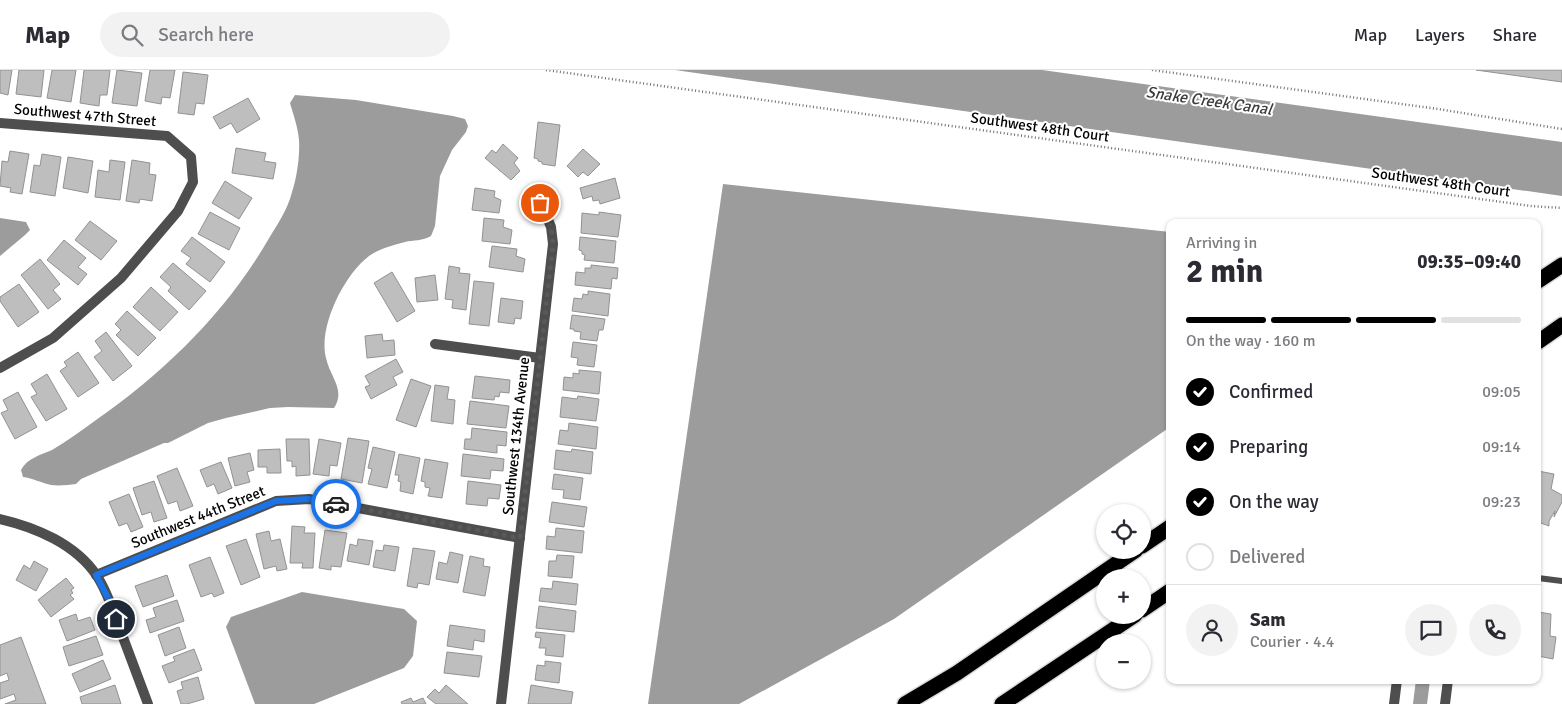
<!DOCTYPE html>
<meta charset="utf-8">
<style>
:root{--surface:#fff;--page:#f2f2f3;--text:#2b2b33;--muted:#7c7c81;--line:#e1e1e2;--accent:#000}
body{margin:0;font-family:Signika,sans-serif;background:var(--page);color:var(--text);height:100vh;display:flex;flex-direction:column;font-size:19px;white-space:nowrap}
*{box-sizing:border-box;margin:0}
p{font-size:16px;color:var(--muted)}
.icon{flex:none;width:28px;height:28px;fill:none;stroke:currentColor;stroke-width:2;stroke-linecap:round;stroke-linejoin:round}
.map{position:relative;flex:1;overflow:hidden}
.side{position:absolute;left:1166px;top:149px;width:375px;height:465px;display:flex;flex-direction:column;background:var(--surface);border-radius:10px;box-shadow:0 1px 4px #0004}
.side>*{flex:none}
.buttons{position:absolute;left:1096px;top:434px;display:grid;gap:10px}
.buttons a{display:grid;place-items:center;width:55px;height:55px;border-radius:50%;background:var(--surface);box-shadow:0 1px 4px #0004;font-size:25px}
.pin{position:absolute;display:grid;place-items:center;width:42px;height:42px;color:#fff;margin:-21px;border:2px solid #fff;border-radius:50%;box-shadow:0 1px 5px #0007}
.courier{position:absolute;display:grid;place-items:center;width:50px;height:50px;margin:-25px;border:4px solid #1a73e8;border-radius:50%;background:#fff;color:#222;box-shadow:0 1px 6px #0007}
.summary em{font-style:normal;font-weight:800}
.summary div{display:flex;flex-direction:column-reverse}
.summary{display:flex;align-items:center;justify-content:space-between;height:85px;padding:0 20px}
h1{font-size:32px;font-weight:800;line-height:38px}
.bar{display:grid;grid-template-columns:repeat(4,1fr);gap:8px 5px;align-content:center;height:60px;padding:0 20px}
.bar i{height:6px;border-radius:4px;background:var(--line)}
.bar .selected{background:var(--accent)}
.bar p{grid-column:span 4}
.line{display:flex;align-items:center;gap:12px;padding:0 20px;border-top:1px solid var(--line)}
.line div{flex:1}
.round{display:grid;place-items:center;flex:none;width:52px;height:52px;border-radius:26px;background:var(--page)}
ol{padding:0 20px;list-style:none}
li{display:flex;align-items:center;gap:15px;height:55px}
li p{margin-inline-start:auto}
li .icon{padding:5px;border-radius:50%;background:var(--accent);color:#fff;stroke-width:4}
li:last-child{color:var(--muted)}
li i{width:28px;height:28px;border:2px solid var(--line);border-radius:50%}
header{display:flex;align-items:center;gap:30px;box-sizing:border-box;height:70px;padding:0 25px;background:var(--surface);border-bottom:1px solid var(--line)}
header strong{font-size:24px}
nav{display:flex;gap:28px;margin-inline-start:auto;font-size:18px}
.search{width:350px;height:45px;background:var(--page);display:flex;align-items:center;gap:12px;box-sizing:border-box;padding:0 18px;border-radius:28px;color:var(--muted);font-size:19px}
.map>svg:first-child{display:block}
.water{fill:#9c9c9c}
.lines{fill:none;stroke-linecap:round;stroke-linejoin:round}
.canal{stroke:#9c9c9c;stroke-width:14}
.building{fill:#bebebe;stroke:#929292}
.motorway-casing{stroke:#dbdbdb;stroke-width:18}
.path{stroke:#707070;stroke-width:2.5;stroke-dasharray:1 2.5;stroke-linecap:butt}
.service{stroke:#4e4e4e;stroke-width:6}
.minor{stroke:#4e4e4e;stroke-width:10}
.motorway{stroke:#000;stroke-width:15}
.done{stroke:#595959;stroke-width:5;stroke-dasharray:0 9}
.route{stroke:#1a73e8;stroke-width:6}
.labels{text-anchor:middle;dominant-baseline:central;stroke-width:4;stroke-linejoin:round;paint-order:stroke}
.street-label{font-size:15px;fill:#000;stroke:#fff}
.water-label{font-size:16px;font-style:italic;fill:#3d3d3d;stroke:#fff}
</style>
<header>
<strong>Map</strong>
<div class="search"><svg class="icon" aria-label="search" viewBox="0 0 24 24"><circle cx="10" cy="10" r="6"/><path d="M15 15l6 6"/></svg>Search here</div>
<nav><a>Map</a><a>Layers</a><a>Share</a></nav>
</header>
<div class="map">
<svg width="1562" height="634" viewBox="0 0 1562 634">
<rect width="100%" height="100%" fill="#fff"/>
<g class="water">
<path d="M675,0H1042L1562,72V126Z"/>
<path d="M295,25L356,30L453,46L465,49L468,56L466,62L452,80L440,106L435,156L431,166C423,171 413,170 405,172C393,175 379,179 369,186C344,205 318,257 326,288C330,307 346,320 334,338L288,337L270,338L226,348L208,353L168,373H164L81,409L76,414C68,415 59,416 51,415C41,413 33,408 23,407L21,400C27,388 41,385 52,380C67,371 82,360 96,350C165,302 226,242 268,170C277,155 288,139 292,122C297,107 300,85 299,70C298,57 293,44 290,33Z"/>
<path d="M723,114L1170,162V357L894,549L739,634H648Z"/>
<path d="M0,148L26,152L30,160L25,165L0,186Z"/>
<path d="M302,522L404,539L417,551L413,586L404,598L314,634H255L226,557L231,547Z"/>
</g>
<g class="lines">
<path class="canal" d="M1420,634L1423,610"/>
</g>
<g class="building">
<path d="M0,0H12L8,25L0,23Z"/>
<path d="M19,0H44L41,27L16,24Z"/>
<path d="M52,0H76L71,32L47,28Z"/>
<path d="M84,0H110L107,25H100L99,36L80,33Z"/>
<path d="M117,0L142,3L137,36L112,33Z"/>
<path d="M150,0H175L170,28L162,27L161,34L145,31Z"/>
<path d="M1476,0H1562V12Z"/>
<path d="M183,2L208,5L204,34L196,33L194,45L178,43Z"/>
<path d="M248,28L260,49L237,63L231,53L220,59L213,47Z"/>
<path d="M538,52L560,55L555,96L542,94V92L538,91V89L534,88Z"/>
<path d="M503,74L518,88L514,93L520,101L511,110L485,88L492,80L496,83Z"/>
<path d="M236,78L266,83L264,91L276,93L273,109L232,103Z"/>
<path d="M583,79L600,94L588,106L583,102L578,107L567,96Z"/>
<path d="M10,81L29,84L22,124L10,122L11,118L0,116L2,91L8,92Z"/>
<path d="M42,84L61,87L55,126L30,122L34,95L40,96Z"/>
<path d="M68,87L93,91L88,123L63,118Z"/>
<path d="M110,90L125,92L120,130L95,127L98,100L109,102Z"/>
<path d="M132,90L150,93L149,104L156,105L152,131L140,129L139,133L126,131Z"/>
<path d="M615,108L620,128L600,134L599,130L593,131L592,126L583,129L580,118Z"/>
<path d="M225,111L252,128L239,149L212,133Z"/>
<path d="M475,118L495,121L494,127L501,130L499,143L472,140Z"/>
<path d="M210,142L240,158L229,180L198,164Z"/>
<path d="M599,142L621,145L618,167L581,163L582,143L599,145Z"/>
<path d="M484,148L504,150L503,157L512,160L510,174L482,171Z"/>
<path d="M90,151L117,171L101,190L75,170Z"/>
<path d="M192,167L225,192L210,212L186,194L191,188L181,181Z"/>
<path d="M580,167L616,171L614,193L584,190L585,185L582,184V181L579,180Z"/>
<path d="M64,170L86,188L78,197L87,204L78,215L47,190Z"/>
<path d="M492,176L517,179L516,186L525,189L523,202L489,197Z"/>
<path d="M40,189L60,214L53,220L61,229L48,239L21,205Z"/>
<path d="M173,193L206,221L189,240L168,221L171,217L160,207Z"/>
<path d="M591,195L618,198L617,209L612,208L611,219L575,215L576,202L585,203V198H591Z"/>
<path d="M449,196L460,198L459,203L470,204L466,240L452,238L453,230L445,229Z"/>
<path d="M392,202L415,241L397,252L374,213Z"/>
<path d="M435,205L438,230L417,232L415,208Z"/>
<path d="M474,211L494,213L489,256L469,254Z"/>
<path d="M19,214L39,242L18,257L0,231V227Z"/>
<path d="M151,217L178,242L160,261L133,237Z"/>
<path d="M588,221L610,224L608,246L572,241L574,228L582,229L583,224L588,225Z"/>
<path d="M501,228L523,231L521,249L515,248L514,254L498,252Z"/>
<path d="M127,241L156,268L138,286L116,265L121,260L115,254Z"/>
<path d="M572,245L605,249L603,260H599L597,271L580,269L581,262L574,261V259H570Z"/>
<path d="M106,262L132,296L113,311L94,287L102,281L95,271Z"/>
<path d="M382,264L383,271L394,270L395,285L367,288L365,266Z"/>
<path d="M573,272L597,275L594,297L577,295L578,288L571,287Z"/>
<path d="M78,282L99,313L78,327L60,301L67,296L64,292Z"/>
<path d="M396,289L403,302L393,307L397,315L371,329L365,317L370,315L365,306Z"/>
<path d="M579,300L601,302L599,324L563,320L564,307L573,308V303L579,304Z"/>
<path d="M47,304L67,339L46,351L31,327L37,324L31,314Z"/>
<path d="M475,306L510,310L509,323L500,322L499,327L495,326L494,330L472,328Z"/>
<path d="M411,309L431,316L416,357L396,350Z"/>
<path d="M435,315L449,317L447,329L455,330L453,354L431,351Z"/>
<path d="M18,322L37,357L15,369L1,343L8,340L3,330Z"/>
<path d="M578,326L599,329L596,351L560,347L562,327L577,329Z"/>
<path d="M470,331L509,336L506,358L467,354Z"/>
<path d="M569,353L598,357L596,379L558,374L560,360L568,361Z"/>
<path d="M472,358L507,362L506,376L497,375V383L464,379L465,369H471Z"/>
<path d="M348,368L369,371L362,413L341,409Z"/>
<path d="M286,369H309L310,405L296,406V396L292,397V391H287Z"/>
<path d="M319,369L341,373L337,396L330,395L329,406L313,404Z"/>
<path d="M373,377L395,382L387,418L368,414L372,399L368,398Z"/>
<path d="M280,379L281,403H267V397H258V380Z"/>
<path d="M572,379L593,382L591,404L554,399L556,380L571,382Z"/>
<path d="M250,383L254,400L247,402L250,412L235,416L228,388Z"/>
<path d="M399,384L420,388L413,424L400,421L401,412L398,411L399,405H395Z"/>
<path d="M463,384L504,389L503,401L491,400L490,409L461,406Z"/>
<path d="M425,389L448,393L442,428L428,426L430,418L425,417V412L421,411Z"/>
<path d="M221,392L232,418L218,424L214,414L207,417L200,400Z"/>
<path d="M177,398L193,436L180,441L177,431L168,434L157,406Z"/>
<path d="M1538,401L1554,404L1551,419L1562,425V432L1554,447L1555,441L1549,451V456L1538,452Z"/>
<path d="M554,404L583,408L580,430L563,428L564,420L552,419Z"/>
<path d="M154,411L167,448L154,452L151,442L142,445L133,418Z"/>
<path d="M468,411L501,415L499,429L488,428L487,436L466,434Z"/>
<path d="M129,424L143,457L131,462L127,453L119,456L109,432Z"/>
<path d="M552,432L587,437L584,457L549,452Z"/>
<path d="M292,456L305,457L304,463H315L313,498H302L303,493H290Z"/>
<path d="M556,458L584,461L582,483L546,479L547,466L555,467Z"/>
<path d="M325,460L347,463L341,497L331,496V500L319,498Z"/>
<path d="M269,461L271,471L280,469L287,499L277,501L276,496L264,499L256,464Z"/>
<path d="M246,469L260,507L241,515L226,476Z"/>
<path d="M358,469L373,471L369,495L347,491L350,474L357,476Z"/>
<path d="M384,475L399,477L395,501L373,497L376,480L383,481Z"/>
<path d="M413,478L435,481L429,515L418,513L417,518L407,516Z"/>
<path d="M450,482L463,485L458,513L436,509L439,492L447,494Z"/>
<path d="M557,485L574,486L572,508L548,506L549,491H556Z"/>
<path d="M470,486L484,489L483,496L490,497L485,526L463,522Z"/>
<path d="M210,487L224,523L214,527L212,523L201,527L189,495Z"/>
<path d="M34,491L48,499L36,521L16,510L24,495L30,499Z"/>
<path d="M167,505L174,526L143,537L135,516Z"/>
<path d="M66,508L74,518L71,520L73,523L70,525L74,529L51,547L38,530Z"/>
<path d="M553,511L578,514L576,535L539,531L541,518L552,519Z"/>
<path d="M177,530L184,551L150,563L146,550L156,547L153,538Z"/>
<path d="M539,536L576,541L574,562L536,558Z"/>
<path d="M1538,542L1551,544L1550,566L1556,567L1553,589L1538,586Z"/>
<path d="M76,544L78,551L90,547L95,560L67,571L59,550Z"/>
<path d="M450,555L485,560L484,572L474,570L473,580L447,576Z"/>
<path d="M179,557L186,578L165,586L158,565Z"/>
<path d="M536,562L565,565L563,587L545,585L546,578H539L541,568L535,567Z"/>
<path d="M96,566L103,585L69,596L63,577Z"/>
<path d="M21,567L46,634H5L16,630L14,624L0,629V613L9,610L7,603L0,606V575Z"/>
<path d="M194,579L202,600L169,613L162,596L175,591L173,587Z"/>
<path d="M447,582L482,586L479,607L444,603Z"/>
<path d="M103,590L111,609L80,622L72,604Z"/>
<path d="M545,591L561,593L559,613L535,610L537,595L545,596Z"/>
<path d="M198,607L204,629L187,634H181L177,621L183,619L181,612Z"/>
<path d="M115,615L121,634H82L80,627Z"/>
<path d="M446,615L468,634H436L427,627L435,619L439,623Z"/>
<path d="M531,615L573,622L571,634H528Z"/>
<path d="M411,628L413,632L423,628L426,634H402L401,632Z"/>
</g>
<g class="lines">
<g class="motorway-casing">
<g id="motorway">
<path d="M1538,211L1562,195"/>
<path d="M1538,272L1562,255"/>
<path d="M1142,476L1170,457"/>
<path d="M1142,540L1170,521"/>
<path d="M905,634L957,603L1136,480"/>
<path d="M1002,634L1135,545"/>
</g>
</g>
<g class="path">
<path d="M546,0L1531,136L1562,138"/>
<path d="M1152,0L1438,39L1562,59"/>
</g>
<path class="service" d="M1538,508L1562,511"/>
<g class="minor">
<path d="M0,53L167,66L191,87L193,112L178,141L121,208L53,268L0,298"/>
<path d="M435,274L540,288"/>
<path d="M0,449C35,457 76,474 97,506C108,523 114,543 121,562C130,586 139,610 148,634"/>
<path d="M96,505L276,431L309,429L520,468"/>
<path d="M501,634L553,174L551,157L541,133"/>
<path d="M1394,634L1397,610"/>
<path d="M1445,634L1448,610"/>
</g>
<use href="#motorway" class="motorway"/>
</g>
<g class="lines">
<path class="done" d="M336,434L520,468L553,174L551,157L540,133"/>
<path class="route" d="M116,549L110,532L96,505L276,431L309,429L336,434"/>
</g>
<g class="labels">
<g class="street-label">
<text transform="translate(85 45) rotate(5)">Southwest 47th Street</text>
<text transform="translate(1040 57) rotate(8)">Southwest 48th Court</text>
<text transform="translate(1441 112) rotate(8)">Southwest 48th Court</text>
<text transform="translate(516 366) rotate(-84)">Southwest 134th Avenue</text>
<text transform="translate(198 447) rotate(-22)">Southwest 44th Street</text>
</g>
<g class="water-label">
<text transform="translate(1209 31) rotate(8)">Snake Creek Canal</text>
</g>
</g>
</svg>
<div class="buttons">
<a><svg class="icon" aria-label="locate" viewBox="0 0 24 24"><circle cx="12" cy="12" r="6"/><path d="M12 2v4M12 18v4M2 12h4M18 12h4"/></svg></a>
<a>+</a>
<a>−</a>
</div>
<div class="pin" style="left:540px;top:133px;background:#ea580c"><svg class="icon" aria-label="bag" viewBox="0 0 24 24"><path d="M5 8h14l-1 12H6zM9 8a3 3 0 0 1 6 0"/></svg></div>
<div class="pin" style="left:116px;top:549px;background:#1f2937"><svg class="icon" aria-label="home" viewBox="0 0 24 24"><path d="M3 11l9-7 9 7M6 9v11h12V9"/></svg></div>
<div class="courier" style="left:336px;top:434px"><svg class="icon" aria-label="car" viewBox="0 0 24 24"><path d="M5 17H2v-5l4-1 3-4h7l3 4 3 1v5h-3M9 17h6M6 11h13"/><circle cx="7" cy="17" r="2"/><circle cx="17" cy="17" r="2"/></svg></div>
<section class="side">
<div class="summary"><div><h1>2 min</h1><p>Arriving in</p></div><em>09:35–09:40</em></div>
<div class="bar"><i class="selected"></i><i class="selected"></i><i class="selected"></i><i></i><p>On the way · 160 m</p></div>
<ol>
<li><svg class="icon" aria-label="check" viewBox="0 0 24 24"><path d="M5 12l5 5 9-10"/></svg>Confirmed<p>09:05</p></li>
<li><svg class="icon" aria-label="check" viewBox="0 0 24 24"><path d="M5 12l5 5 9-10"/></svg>Preparing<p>09:14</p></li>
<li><svg class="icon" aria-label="check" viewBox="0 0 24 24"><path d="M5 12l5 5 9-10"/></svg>On the way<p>09:23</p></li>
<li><i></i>Delivered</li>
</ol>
<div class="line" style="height:90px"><a class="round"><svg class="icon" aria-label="person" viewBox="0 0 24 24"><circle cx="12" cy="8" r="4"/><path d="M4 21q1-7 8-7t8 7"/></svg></a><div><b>Sam</b><p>Courier · 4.4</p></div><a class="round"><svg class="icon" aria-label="chat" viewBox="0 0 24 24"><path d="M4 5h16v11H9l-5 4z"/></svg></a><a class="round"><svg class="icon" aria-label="phone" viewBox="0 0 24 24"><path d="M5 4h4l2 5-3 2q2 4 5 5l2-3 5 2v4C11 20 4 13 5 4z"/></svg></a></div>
</section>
</div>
